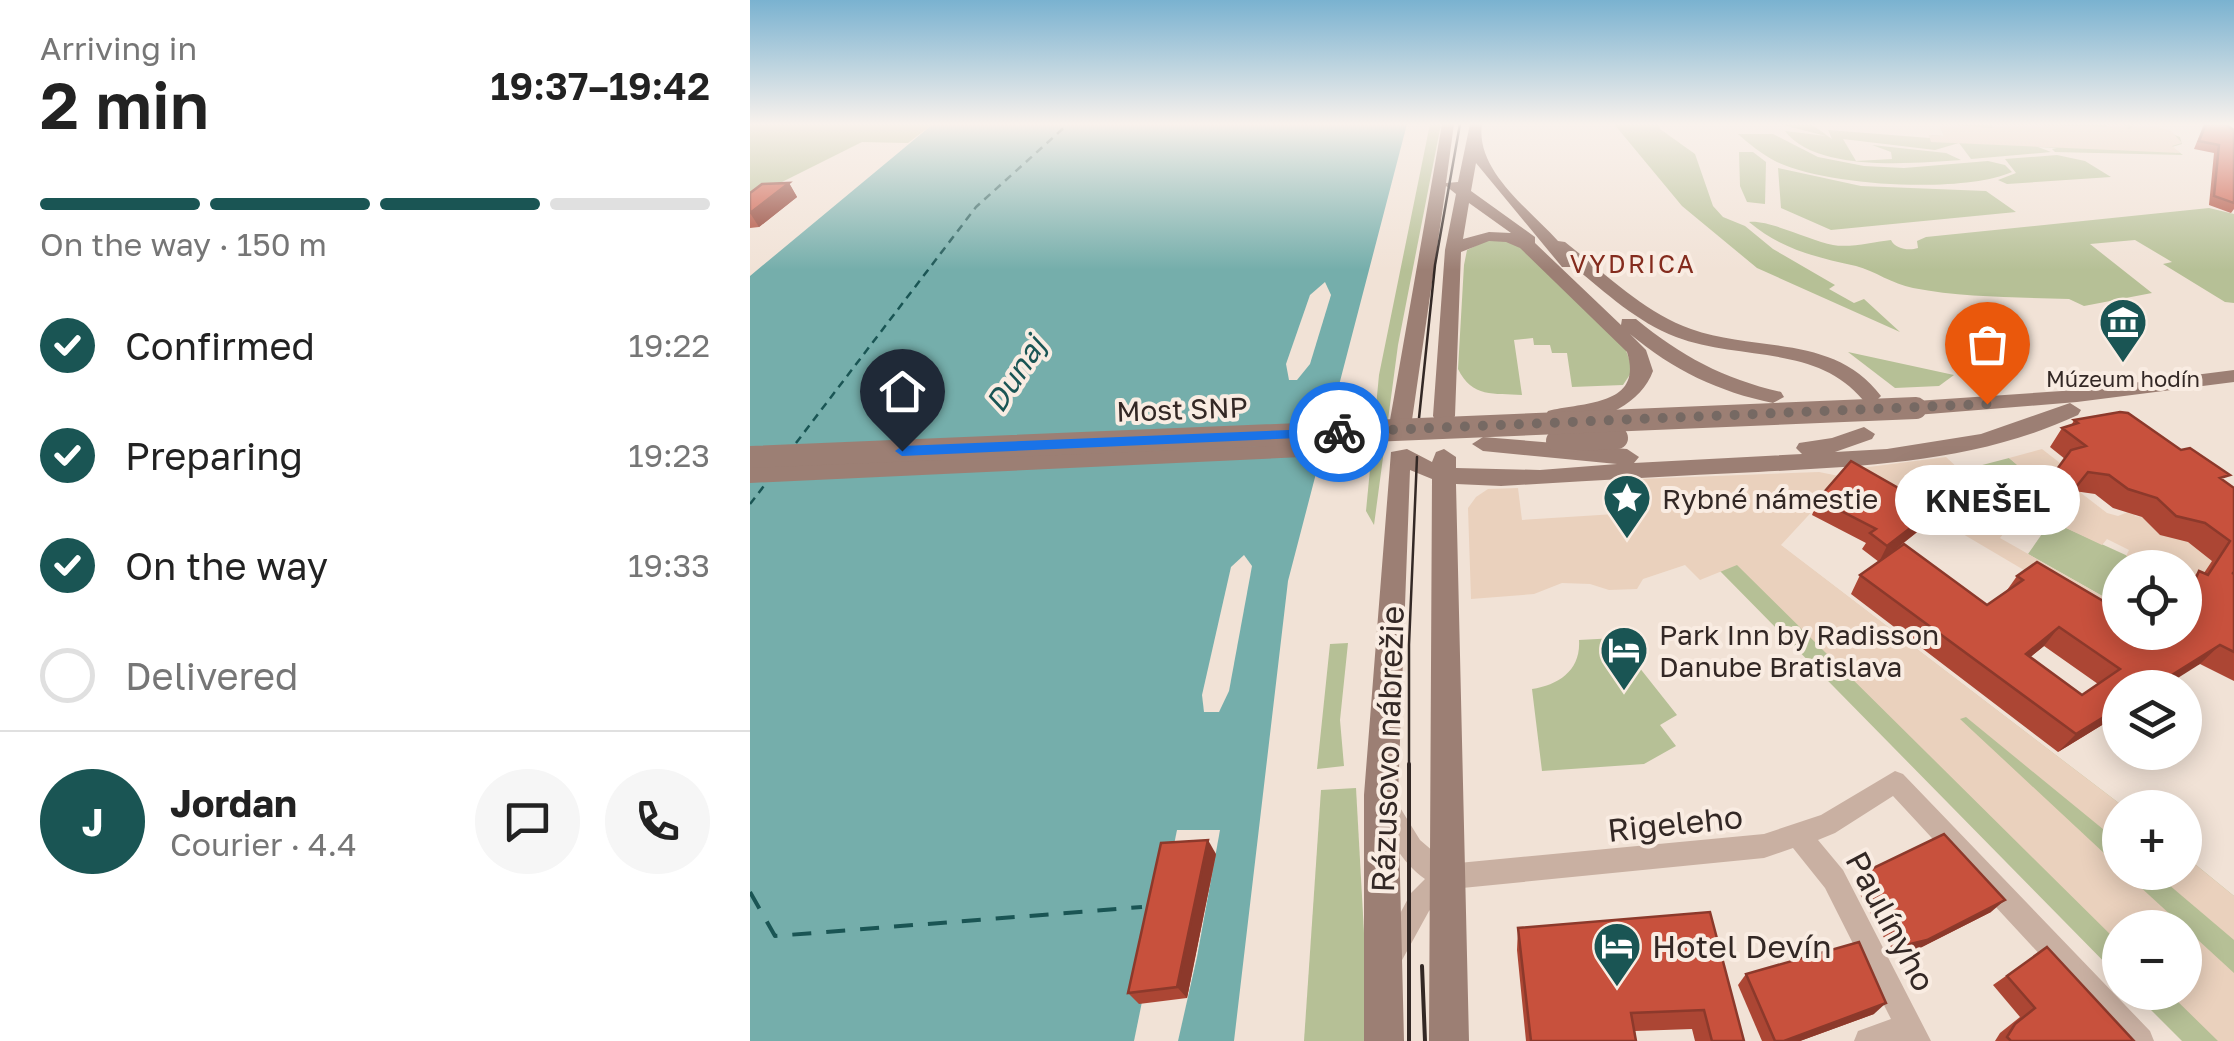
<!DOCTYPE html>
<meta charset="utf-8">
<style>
:root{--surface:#fff;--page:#f6f6f6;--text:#222;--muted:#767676;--line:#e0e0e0;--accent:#1a5554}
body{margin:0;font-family:"Golos Text",sans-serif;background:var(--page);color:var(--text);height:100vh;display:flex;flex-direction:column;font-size:38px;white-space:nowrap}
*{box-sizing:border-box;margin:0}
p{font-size:32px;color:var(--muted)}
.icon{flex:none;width:55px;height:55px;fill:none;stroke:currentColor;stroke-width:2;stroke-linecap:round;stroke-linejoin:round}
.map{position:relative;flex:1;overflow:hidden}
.panel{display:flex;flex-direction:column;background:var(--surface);width:750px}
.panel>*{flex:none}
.fabs{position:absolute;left:1352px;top:550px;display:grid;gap:20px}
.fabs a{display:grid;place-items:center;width:100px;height:100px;border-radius:50%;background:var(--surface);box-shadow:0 5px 25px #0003;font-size:50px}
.pin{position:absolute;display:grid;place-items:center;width:85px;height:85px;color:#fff;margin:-102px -42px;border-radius:50% 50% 50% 0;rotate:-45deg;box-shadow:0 0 10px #0007}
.pin .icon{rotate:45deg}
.courier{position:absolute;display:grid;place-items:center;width:100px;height:100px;margin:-50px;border:8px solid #1a73e8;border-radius:50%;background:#fff;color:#222;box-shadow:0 2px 12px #0007}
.bubble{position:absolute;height:70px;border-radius:35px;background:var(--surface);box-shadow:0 5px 25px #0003;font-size:32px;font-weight:600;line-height:70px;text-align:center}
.overview em{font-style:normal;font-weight:600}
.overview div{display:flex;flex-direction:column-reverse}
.overview{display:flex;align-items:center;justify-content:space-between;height:170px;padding:0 40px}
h1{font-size:65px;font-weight:600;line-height:75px}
.bar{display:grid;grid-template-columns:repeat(4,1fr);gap:15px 10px;align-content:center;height:120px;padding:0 40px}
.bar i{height:12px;border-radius:8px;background:var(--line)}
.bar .on{background:var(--accent)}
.bar p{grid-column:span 4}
.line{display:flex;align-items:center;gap:25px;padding:0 40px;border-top:2px solid var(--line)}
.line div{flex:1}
.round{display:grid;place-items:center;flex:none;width:105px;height:105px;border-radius:52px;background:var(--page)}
ol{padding:0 40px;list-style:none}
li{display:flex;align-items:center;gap:30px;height:110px}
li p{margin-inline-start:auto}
li .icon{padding:10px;border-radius:50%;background:var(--accent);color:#fff;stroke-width:4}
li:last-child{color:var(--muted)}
li i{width:55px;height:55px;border:5px solid var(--line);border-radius:50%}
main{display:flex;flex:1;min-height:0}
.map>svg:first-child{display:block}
.green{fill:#b6c096}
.plaza{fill:#ead1bd}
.water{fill:#75aeab}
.pier{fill:#f1e2d6}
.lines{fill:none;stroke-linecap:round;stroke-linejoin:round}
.ferry-far1{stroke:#1a5554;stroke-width:2.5;stroke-dasharray:8 6;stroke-linecap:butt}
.ferry{stroke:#1a5554;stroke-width:4;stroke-dasharray:19 15;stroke-linecap:butt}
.street{fill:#c9b0a2;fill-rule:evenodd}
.secondary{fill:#9c7f74;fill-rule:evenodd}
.tram-far1{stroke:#332825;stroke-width:2.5}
.tram{stroke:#332825;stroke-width:4}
.secondary-bridge{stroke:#9c7f74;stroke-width:22}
.wall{fill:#ac4634;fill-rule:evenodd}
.shaded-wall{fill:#8c392b}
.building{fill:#c8513d;stroke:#8c392b;stroke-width:2.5;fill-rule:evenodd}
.route{fill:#1a73e8}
.done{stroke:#766963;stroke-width:10;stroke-dasharray:0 18}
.labels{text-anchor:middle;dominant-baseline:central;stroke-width:8;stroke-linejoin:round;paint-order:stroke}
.far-poi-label{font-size:22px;fill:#332825;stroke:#f9ece2}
.far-neighbourhood-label{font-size:25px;letter-spacing:2.5px;fill:#842b1d;stroke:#f9ece2}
.street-label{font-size:28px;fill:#332825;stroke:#f9ece2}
.poi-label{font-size:28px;fill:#332825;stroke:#f9ece2;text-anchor:start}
.water-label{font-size:30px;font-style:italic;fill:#1a5554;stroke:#f9ece2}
.near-street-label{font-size:32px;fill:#332825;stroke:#f9ece2}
.near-poi-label{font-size:32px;fill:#332825;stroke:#f9ece2;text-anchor:start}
</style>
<main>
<section class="panel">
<div class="overview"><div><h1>2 min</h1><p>Arriving in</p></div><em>19:37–19:42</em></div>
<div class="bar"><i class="on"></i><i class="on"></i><i class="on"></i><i></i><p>On the way · 150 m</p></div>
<ol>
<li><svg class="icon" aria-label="check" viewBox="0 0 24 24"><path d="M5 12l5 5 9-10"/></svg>Confirmed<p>19:22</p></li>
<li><svg class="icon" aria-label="check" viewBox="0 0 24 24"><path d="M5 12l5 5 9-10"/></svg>Preparing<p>19:23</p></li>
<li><svg class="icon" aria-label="check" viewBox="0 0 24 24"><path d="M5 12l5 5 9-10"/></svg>On the way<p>19:33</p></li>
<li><i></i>Delivered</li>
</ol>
<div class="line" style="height:180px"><b class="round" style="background:var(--accent);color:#fff">J</b><div><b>Jordan</b><p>Courier · 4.4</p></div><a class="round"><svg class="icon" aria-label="chat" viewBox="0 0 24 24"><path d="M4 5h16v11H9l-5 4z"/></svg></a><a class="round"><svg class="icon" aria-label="phone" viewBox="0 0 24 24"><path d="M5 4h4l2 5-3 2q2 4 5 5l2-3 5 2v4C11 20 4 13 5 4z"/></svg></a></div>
</section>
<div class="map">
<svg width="1484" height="1041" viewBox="0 0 1484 1041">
<rect width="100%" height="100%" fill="#f1e2d6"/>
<g class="green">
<path d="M0,124H183L158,143L112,142L0,198Z"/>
<path d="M680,124H691L648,345L624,525L616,511L629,375Z"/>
<path d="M864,124H909L910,129L945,154L963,206L973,217L995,226L1023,249L1085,285L1079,289L1104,303L1114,299L1150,332L1007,268L932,206Z"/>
<path d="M1029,124H1061L1082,139L1078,130L1180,138L1179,135L1194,136L1189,124H1398L1430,137L1432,144L1422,147L1433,155L1305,152L1302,149L1307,148L1288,147L1301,152L1221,159L1209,143L1185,150L1093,139L1106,161L1142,159L1141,152L1122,145L1196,153L1211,160C1164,163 1067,173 1035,131L1076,136Z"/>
<path d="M988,134H1023L1068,157L1114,166L1154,168L1238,161L1255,165L1262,172C1212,194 1075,186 1025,161C1012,154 999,144 988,134Z"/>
<path d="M989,152H1003L1016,162L1015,204L997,202L990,186Z"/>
<path d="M1307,155L1335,161L1361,177L1257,184L1248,180L1266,173L1255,159Z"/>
<path d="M1028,168L1111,186L1236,191L1266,212L1081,230L1031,208Z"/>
<path d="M1459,208L1484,214V303L1475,302L1413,264L1422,262L1385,240L1340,244L1402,293L1334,306L1319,299C1268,297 1214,298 1163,288C1142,284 1125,271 1106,266C1066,257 1032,250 999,222C1021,220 1061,241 1083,245C1100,248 1124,242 1141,240C1145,249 1159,251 1168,248L1167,241L1176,237Z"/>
<path d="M740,239L758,240L777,250L873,342L883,370L873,385L822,387L817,353H802L800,345H784L783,338L764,340L772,395C744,393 722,398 708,369L714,265L717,250Z"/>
<path d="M1098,352L1204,375L1189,386L1145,388Z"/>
<path d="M1259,458L1276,471L1251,500L1226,479L1228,478L1217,469Z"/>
<path d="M1301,521L1402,567L1370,568V606L1278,554Z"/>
<path d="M1030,545L1374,807L1370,808V872H1435V856L1484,896V1041H1432L1384,993L1435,992V928H1370V978L970,571Z"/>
<path d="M866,638L927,715L910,725L926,746L894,764L792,771L782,689C809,685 831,670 829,640Z"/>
<path d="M598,643L590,720L594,766L567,769L580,644Z"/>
<path d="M606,788L620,1041H554L571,790Z"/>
</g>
<g class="plaza">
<path d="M1189,124L1242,128V124L1358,127L1356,124H1371L1379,127L1377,130L1383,127L1379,124H1398L1421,131L1432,143L1422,146L1430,153L1181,142L1179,135L1194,136Z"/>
<path d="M1292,449L1310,463L1250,538L1370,606V627L1103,469L1196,457L1210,470L1217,469L1230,479L1226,480L1230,484L1251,500L1275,472L1259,458Z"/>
<path d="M1069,472L1094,477L1031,545L1374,807L1370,808V843L1216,717L1210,719L1370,868V872L1375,873L1435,928H1370V944L987,565L950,580L935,565L893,579L887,589L859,590L840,584L812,583L784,594L721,599L718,508L726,497L738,489L768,488L772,520L897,512L888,479Z"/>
<path d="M1330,484L1331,493L1357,513L1368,516L1383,510L1388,514L1384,516L1392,517L1414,536L1427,527L1475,564L1435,592V568L1402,567L1376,556L1379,550L1357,539L1352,545L1301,521Z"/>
<path d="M1435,856L1484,896V940L1405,873L1435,872Z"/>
<path d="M1435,928L1484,973V1041H1468L1419,993L1435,992Z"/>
</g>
<path class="water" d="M183,124H657L538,581L484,1041H0V276Z"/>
<g class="pier">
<path d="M575,282L581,295L560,364L547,380H539L536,364L560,295Z"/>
<path d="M494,555L502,566L479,691L469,712H454L452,695L481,567Z"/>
<path d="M427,830H470L447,957L428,1041H384Z"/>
</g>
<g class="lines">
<g class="ferry-far1">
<path d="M46,443L226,207L318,124"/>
<path d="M0,504L17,482"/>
</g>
<path class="ferry" d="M0,892L25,936L392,907"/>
<path class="street" d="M1145,771L1153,774L1400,1031L1404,1041H1370L1143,796L1085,833L1068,840L1093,870L1181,1041H1104L1108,1031L1141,1019L1075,888L1043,848L1014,858L702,889L679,911L651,962L642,966L633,962L629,953L661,893L675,879C651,862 638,836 626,809L630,801L638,798L646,801L670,840L698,864L1014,834L1071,815Z"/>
<g class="secondary">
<path d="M692,124H704L696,183L708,182L720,124H732C725,170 779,209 808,241L815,242C855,273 893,312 941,329C1005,352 1085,334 1131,396L1127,400H1113C1067,344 989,361 926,337C887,322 856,293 824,267H812L726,163L721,191L785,237V243L871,325L872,319H886C931,356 974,379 1031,392L1034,397L1023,403C969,392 923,370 880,334L896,350L903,371C890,408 836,430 798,421L795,416L798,411C834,402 894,406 877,352L770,248L756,242L739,241L711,252L705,416L702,421H686L683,416L695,250L706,194L696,186L662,420L659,425H643L640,420ZM719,203L761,233L739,232L713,239Z"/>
<path d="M1484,370V382L1327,402L1166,415L1155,408L1166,401L1327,390Z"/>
<path d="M1320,403L1331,410L1328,415C1227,462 1117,466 1008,472C922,476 835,481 751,486L706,484L719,1041H679L682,479L660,470L648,795L654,1041H614V795L641,452L657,449L682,462L686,452L694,449L706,457V468L790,470L867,464L733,451L722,444L733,437L877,449L889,457L884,463L1052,454L1046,448L1049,443L1082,438L1114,427L1125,434L1122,439L1085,452L1137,449L1231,434Z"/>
<path d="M608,442L619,449L616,454L0,483V467Z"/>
</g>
<g class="tram-far1">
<path d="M669,418L685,265L710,124"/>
<path d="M659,766V645L667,457"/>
</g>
<g class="tram">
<path d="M659,764V1041"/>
<path d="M672,966L675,1041"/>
</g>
<g class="secondary-bridge">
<path d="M807,441L867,438"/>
<path d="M0,457L1166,408"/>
</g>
</g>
<g class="wall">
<path d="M1454,124H1475L1484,130V209L1481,213L1459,205L1464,153L1444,149Z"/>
<path d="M39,183L47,197L9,227L0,228V193Z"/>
<path d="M1324,420L1474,481L1484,488V681L1450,664L1370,688V714L1308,752L1101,594L1110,575L1129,562L1112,549L1116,543L1062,515L1068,499L1176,525L1136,557L1237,605L1255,593L1267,576L1411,636L1412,632H1435V586L1449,571L1454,573L1462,561L1438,542L1410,535L1392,517L1363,508L1345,494L1324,491L1301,521L1278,510L1315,459L1300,447L1312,428L1321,426ZM1294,646L1348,684L1332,695L1280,657Z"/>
<path d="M466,854L437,998L389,1004L378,993Z"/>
<path d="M1115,872L1241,912L1164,951L1144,956L1105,885Z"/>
<path d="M960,912L994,1041H945L942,1029L885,1031L886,1041H776L767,950L768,928Z"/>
<path d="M1297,947L1384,1041H1245L1250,1033L1270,1017L1243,985Z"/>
<path d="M996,974L1124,1014L1050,1041H1012L988,985Z"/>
</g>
<g class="shaded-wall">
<path d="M39,183L47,197L9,227L0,213Z"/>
<path d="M1338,472L1324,491L1301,521L1314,502Z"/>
<path d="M1185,509L1176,525L1129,562L1137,546Z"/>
<path d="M1309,627L1294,646L1261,673L1276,654Z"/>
<path d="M1470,645L1450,664L1412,688H1401Z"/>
<path d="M1370,707V714L1308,752L1326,734Z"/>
<path d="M458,840L466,854L437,998L427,987Z"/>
<path d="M1255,900L1241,912L1164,951L1144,956L1156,945Z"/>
<path d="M1136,1003L1124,1014L1050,1041H1034Z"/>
</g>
<g class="building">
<path d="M1456,124H1475L1484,130V203L1464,196L1469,145L1449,141Z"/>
<path d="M39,183L0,213V193L12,184Z"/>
<path d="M1370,412L1378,413L1431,450L1440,448L1480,475L1470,478L1484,488V573H1482L1484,574V652L1470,645L1401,688H1370V707L1326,734L1110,575L1154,544L1237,605L1273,580L1267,576L1287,562L1370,611V632H1405L1419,641L1422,632H1435V603L1449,571L1458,575L1480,541L1455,523L1426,516L1407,498L1378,489L1359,475L1338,472L1314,502L1291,491L1321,450L1336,446L1312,428L1328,423L1324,420ZM1309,627L1370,669L1332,695L1276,654Z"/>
<path d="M1101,461L1185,509L1137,546L1120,533L1126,529L1068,499Z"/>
<path d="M1194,834L1255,900L1177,940L1156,945L1115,872Z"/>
<path d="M458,840L427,987L378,993L411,843Z"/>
<path d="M960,912L994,1041H962L954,1010L881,1013L886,1041H781L768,928Z"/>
<path d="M1109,942L1136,1003L1034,1041H1025L996,974Z"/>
<path d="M1297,947L1384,1041H1261L1257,1037L1265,1024L1285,1008L1257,976Z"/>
</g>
<linearGradient id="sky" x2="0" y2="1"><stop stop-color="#7ab2d0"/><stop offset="0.46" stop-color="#f9f2ed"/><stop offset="1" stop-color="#f9f2ed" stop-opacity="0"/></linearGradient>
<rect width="1484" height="270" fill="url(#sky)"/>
<path class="route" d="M589,428L596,432L594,436L152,456L145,451L152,446Z"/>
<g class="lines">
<path class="done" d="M589,432L1237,404"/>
</g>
<defs>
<g id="museum-pin" transform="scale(2.5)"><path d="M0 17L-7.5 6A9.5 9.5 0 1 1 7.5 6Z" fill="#1a5554" stroke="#f9ece2"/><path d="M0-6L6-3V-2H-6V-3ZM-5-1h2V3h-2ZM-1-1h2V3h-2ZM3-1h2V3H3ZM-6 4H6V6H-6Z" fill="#fff"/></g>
<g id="sight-pin" transform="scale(2.5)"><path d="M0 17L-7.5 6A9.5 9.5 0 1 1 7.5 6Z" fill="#1a5554" stroke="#f9ece2"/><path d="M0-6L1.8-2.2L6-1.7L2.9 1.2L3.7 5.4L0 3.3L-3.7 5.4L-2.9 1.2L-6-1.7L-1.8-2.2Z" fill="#fff"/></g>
<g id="hotel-pin" transform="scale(2.5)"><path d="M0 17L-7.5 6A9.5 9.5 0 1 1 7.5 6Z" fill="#1a5554" stroke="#f9ece2"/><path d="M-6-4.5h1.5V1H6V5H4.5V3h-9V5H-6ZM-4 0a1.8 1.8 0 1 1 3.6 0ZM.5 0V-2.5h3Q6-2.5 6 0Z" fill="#fff"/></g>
</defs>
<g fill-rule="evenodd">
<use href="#museum-pin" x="1373" y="322"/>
<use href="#sight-pin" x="877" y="498"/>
<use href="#hotel-pin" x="874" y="650"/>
<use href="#hotel-pin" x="867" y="946"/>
</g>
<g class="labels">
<g class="far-poi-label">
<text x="1373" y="378">Múzeum hodín</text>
</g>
<g class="far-neighbourhood-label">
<text x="883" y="263">VYDRICA</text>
</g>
<g class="street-label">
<text transform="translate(432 409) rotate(-2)">Most SNP</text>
</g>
<g class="poi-label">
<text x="912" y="498">Rybné námestie</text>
<text x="909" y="634">Park Inn by Radisson<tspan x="909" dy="32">Danube Bratislava</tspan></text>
</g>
<g class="water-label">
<text transform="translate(265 374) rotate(-57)">Dunaj</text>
</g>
<g class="near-street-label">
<text transform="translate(637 749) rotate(-88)">Rázusovo nábrežie</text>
<text transform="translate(925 823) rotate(-6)">Rigeleho</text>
<text transform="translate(1141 921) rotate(62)">Paulínyho</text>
</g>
<g class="near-poi-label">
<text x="902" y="946">Hotel Devín</text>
</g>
</g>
</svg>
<div class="fabs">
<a><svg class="icon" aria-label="locate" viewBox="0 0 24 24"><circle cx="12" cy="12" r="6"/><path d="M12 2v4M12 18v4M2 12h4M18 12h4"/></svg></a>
<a><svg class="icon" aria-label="layers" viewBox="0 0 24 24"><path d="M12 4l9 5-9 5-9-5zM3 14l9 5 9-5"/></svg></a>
<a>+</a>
<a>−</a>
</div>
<div class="pin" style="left:1237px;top:404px;background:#ea580c"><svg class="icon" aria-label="bag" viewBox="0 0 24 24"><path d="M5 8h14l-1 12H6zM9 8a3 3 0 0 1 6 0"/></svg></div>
<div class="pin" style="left:152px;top:451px;background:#1f2937"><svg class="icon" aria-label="home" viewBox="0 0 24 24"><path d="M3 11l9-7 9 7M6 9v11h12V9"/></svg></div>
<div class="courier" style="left:589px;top:432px"><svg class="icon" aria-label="bike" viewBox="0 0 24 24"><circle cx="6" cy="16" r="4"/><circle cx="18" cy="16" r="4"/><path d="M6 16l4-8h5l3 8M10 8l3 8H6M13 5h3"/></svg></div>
<div class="bubble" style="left:1145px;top:465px;width:185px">KNEŠEL</div>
</div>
</main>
